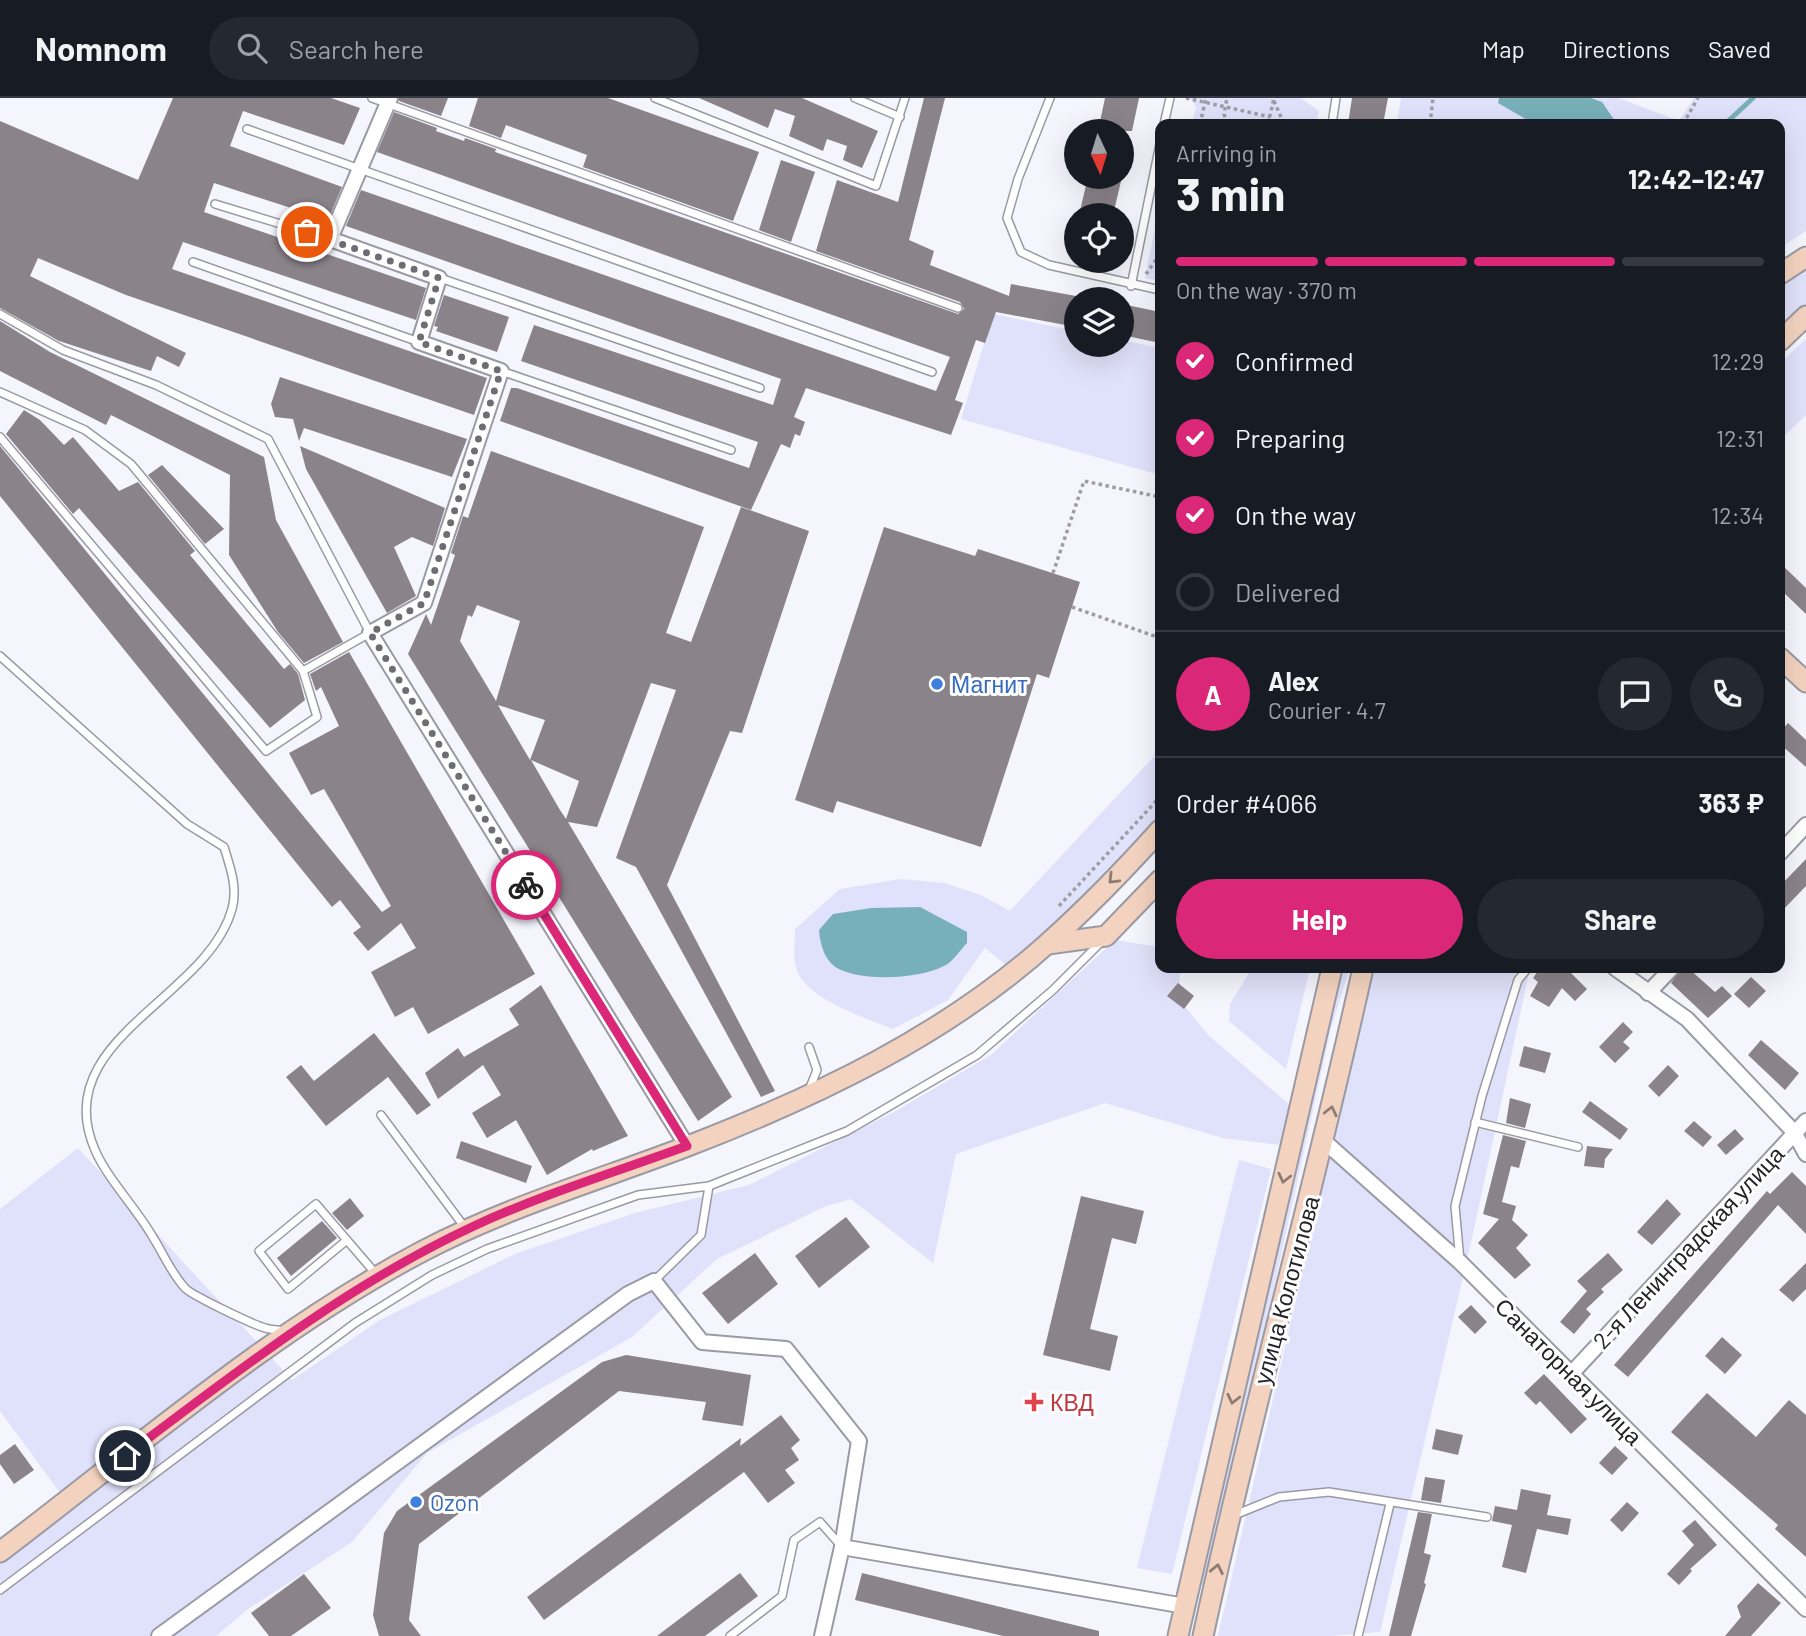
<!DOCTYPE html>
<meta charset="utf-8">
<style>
:root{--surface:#171b24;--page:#242831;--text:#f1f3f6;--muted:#9ea1a6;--line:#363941;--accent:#db2777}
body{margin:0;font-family:Barlow,sans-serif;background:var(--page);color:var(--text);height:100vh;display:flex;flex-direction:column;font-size:26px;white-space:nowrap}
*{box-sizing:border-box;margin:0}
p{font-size:23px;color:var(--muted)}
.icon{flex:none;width:38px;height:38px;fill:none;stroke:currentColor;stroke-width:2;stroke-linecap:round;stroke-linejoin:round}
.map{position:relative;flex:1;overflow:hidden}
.sheet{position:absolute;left:1155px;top:21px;width:630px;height:854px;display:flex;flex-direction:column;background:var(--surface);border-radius:14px;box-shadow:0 7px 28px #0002}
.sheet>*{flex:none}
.needle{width:46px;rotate:176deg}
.fabs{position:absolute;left:1064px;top:21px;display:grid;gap:14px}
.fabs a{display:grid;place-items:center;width:70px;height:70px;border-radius:50%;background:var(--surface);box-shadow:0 7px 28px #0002;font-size:35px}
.pin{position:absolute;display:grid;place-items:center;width:60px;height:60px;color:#fff;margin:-30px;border:4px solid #fff;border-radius:50%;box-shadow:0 2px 7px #0007}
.courier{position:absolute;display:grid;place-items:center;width:70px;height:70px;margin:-35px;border:5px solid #db2777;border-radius:50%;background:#fff;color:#222;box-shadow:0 2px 9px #0007}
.overview em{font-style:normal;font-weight:700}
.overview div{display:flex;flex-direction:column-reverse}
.overview{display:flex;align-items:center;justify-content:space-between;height:119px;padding:0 21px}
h1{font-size:46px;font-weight:700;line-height:52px}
.bar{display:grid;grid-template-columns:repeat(4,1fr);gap:10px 7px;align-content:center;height:84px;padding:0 21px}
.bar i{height:9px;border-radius:5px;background:var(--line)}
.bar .selected{background:var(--accent)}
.bar p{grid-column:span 4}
.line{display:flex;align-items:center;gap:18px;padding:0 21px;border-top:2px solid var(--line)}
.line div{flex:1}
.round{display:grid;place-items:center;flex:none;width:74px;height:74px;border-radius:37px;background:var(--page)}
ol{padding:0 21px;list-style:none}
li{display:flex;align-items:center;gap:21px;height:77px}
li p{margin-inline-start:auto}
li .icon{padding:7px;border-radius:50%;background:var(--accent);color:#fff;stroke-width:4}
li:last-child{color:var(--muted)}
li i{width:38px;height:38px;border:4px solid var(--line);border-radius:50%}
.action{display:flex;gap:14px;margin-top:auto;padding:14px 21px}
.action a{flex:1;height:80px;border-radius:42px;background:var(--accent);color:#fff;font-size:28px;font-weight:700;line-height:80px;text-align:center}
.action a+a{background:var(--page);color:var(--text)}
header{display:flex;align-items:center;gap:42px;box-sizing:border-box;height:98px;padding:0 35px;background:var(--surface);border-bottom:2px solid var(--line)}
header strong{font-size:33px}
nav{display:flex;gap:38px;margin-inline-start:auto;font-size:24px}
.search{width:490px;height:63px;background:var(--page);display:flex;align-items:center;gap:18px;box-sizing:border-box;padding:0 24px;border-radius:38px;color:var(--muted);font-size:26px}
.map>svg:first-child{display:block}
.green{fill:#e0e1fa}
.water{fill:#78b0ba}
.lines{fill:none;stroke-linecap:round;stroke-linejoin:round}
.stream{stroke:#78b0ba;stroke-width:5}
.building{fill:#8a838a;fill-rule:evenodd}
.service-casing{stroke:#9a9aa4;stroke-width:10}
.minor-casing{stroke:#9a9aa4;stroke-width:18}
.secondary-casing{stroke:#9a9aa4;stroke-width:23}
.path{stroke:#9d9da3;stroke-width:3.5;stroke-dasharray:3.5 3.5;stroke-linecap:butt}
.service{stroke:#fff;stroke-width:7}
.minor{stroke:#fff;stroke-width:14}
.secondary{stroke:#f3d3bf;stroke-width:19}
.oneway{stroke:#8c7c74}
.done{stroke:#6d6d73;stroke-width:7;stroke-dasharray:0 12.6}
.route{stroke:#db2777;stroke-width:9}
.shop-dot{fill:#3f7fe0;stroke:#fff;stroke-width:2.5}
.health-dot{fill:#e0444e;stroke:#fff;stroke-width:2.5}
.labels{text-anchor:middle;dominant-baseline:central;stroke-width:6;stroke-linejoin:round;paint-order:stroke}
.shop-label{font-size:23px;fill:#366cbe;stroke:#fff;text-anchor:start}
.street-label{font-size:23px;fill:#242428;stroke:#fff}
.health-label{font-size:23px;fill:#be3a42;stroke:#fff;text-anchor:start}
</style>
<header>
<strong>Nomnom</strong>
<div class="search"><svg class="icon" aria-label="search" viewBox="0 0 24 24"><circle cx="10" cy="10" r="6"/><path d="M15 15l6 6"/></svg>Search here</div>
<nav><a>Map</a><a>Directions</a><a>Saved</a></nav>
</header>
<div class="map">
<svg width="1806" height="1538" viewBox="0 0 1806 1538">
<rect width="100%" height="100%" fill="#f5f5fe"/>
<g class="green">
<path d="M1190,0H1301L1319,13L1316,26H1192L1196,9Z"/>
<path d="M1401,0H1619L1674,21L1671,26H1397Z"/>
<path d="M1694,0H1806V133L1780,150V26H1677Z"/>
<path d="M1160,105V183L1145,180Z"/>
<path d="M1806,173V207L1780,232V190Z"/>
<path d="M993,216L1076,233V247H1122V242L1160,250V377L961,321Z"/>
<path d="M1806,241V317L1780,342V265Z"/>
<path d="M1160,652V719L1036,844L1006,867L985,850L948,902L893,931C866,920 805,901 796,870C793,859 795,843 795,831L840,791L901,781L944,785L981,797L1010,813Z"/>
<path d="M1115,842L1160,849V870H1180L1179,901L1208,937L1290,1007L1280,1047L1223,1040L1105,1005L956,1056L933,1165L851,1101L826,1108L717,1161L632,1239L427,1355L352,1444L248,1511L216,1538H0V1442L61,1396L0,1313V1111L78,1050L292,1282L380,1222L515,1156L635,1115L749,1087L896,1013L991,957Z"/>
<path d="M1252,870H1310L1286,971L1229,923L1230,906Z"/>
<path d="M1338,870H1350L1331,930L1208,1489L1196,1486Z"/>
<path d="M1373,870H1530L1472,1140L1380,1534L1329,1538H1218Z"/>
<path d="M1239,1062L1271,1071L1172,1476L1137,1470Z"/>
</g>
<g class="water">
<path d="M1499,0H1591L1602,4L1617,26H1534L1498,5Z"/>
<path d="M920,809L967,834V845C960,852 953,864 944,868C919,881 862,884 837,870C824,862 820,845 819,832L833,816L871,810Z"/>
</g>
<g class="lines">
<path class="stream" d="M1725,26L1753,0"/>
</g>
<g class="building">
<path d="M173,0H331L360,10L344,47L243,13L230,48L342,89L328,122L214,85L204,114L426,190L416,222L183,144L172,171L487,280L474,317L126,197L38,160L30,178L186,255L179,269L157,258L151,273L59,243L0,210V23L138,82Z"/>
<path d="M399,0H448L441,18L399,3Z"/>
<path d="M478,0H608L759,54L733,123L583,69L587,57L506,27L501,40L469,28Z"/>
<path d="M699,0H802L878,33L862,70L843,62L847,48L827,41L823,53L789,38L795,18L775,11L768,30Z"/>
<path d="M924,0H945L909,142L934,153L930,167L1009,198L1011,186L1076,198V229L996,214L985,245L976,242L955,302L963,305L951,337L806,290L794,319L805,324L800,338L795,336L790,350L781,346L751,412L500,323L511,290H517L749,370L758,344L521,263L534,227L773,307L781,281L346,128L361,92L936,293L950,259L377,54L394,14L437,30L436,33L464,43L465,40L496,51L495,54L958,216L964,211L960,204L816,153L837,82L898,104Z"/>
<path d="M1105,0H1139L1132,33H1098Z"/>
<path d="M1352,0H1388L1383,26H1348Z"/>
<path d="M781,62L815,74L791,144L759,132Z"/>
<path d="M1088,79H1122L1113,117H1079Z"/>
<path d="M444,197L509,219L497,254L436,233L438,229L434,228Z"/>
<path d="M1122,206L1160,214V245L1122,237Z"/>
<path d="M0,223L50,254L264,359L276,422L343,544L304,565L278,534L229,457L230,377L111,317L106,327L0,273Z"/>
<path d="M280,279L467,341L452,379L304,330L299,343L293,321L275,319L271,306Z"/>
<path d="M24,312L40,322L64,347L73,339L119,393L138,384L195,453L190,457L284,571L290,566L298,576L305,602L270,630L79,410L73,416L6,336Z"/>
<path d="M0,348L382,814L391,808L324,691L311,697L289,655L339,628L321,589L316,593L310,576L349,554L535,876L428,936L413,909L395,919L371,874L416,850L401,825L368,853L353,835L361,829L340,802L332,809L0,398Z"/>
<path d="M300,348L445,410L433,448L412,439L394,449L416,498L387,515L306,371Z"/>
<path d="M491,353L704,429L666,535L691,544L741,409L809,433L742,635L730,633L667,787L775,993L761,999L636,769L616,760L676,592L651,585L597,729L568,724L732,999L698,1023L408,556L426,516L431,527L455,457L451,455L463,418L468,420ZM477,507L520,523L496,603L460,543L468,517L472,519ZM498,607L545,622L530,662L503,616ZM531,662L579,683L566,721L560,712Z"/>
<path d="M162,367L224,431L205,446L148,377Z"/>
<path d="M884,429L975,458L978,451L1080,484L1049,580L1037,576L981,749L837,703L833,715L795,702Z"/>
<path d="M1780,465L1806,490V516L1780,491Z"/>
<path d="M1788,625L1806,642V669L1780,646V634Z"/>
<path d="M1806,761V788L1780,815V788Z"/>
<path d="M1540,870H1574L1571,875L1587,891L1575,903L1562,890L1549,909L1530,898L1538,884L1533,880Z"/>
<path d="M1681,870H1688L1715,894L1722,888L1732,898L1708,920L1671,885Z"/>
<path d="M1751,879L1766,893L1749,910L1734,896Z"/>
<path d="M1178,885L1194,898L1184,911L1167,898Z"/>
<path d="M541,887L628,1038L593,1053L592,1051L547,1077L516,1022L487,1040L472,1015L501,997L483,967L438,1001L425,975L458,950L464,959L519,927L509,911Z"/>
<path d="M1623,924L1633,934L1623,944L1630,950L1615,965L1599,949Z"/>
<path d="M374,935L431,1007L417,1017L388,979L326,1028L286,979L301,967L314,983Z"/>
<path d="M1761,942L1799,975L1785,992L1748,957Z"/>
<path d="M1524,948L1551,955L1545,975L1519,968Z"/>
<path d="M1668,967L1679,978L1659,999L1648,988Z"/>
<path d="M1510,1000L1531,1006L1525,1030L1506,1025Z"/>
<path d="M1590,1003L1628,1031L1620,1042L1582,1014Z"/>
<path d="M1694,1023L1712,1039L1703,1049L1684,1033Z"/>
<path d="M1735,1031L1744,1041L1726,1057L1717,1047Z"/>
<path d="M1503,1037L1526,1043L1519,1070L1511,1068L1502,1104L1516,1108L1512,1122L1528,1137L1516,1150L1531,1167L1515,1181L1478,1145L1499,1121L1483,1116Z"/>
<path d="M461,1043L532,1068L526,1085L456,1060Z"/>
<path d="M1587,1048L1613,1051L1605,1061L1604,1070L1584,1068Z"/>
<path d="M1792,1074L1806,1088V1136L1778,1107L1628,1279L1614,1267L1767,1093L1770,1096Z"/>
<path d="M1081,1098L1144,1113L1136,1146L1112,1140L1090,1231L1118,1238L1110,1273L1043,1257Z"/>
<path d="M350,1100L364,1118L347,1132L332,1115Z"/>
<path d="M1667,1101L1681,1116L1652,1147L1637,1134Z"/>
<path d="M846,1119L870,1149L819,1190L795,1158Z"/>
<path d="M322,1123L337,1140L291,1178L277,1160Z"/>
<path d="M755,1155L778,1186L728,1226L702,1195Z"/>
<path d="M1608,1155L1623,1172L1601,1191L1604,1194L1586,1211L1591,1216L1574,1236L1560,1224L1587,1193L1577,1183Z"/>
<path d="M1806,1165V1191L1793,1204L1779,1192Z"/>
<path d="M1471,1207L1487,1224L1475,1236L1458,1219Z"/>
<path d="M1722,1239L1742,1257L1725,1276L1705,1258Z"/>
<path d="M626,1257L751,1277L743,1328L702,1322L706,1304L619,1293L419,1446L409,1522L421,1538H379L373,1517L384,1435L397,1413L602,1264Z"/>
<path d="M1544,1276L1587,1321L1571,1336L1540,1303L1536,1307L1524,1295Z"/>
<path d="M1707,1295L1756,1339L1789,1302L1806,1317V1459L1775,1431L1778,1427L1671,1334Z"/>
<path d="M781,1317L800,1342L791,1350L799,1362L785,1372L795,1385L768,1405L744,1374L544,1522L527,1499L741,1340L740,1348Z"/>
<path d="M1436,1331L1463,1337L1458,1357L1432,1351Z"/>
<path d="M15,1346L34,1372L14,1386L0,1366V1357Z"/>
<path d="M1615,1348L1628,1360L1612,1377L1599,1365Z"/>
<path d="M1425,1379L1445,1382L1441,1405L1421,1402Z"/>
<path d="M1521,1391L1551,1397L1547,1417L1571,1421L1568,1437L1537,1431L1526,1475L1502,1469L1512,1427L1492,1423L1495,1408L1517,1412Z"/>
<path d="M1627,1404L1639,1415L1622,1434L1610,1422Z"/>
<path d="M1418,1414L1432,1416L1424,1455L1431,1457L1424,1485L1426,1486L1411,1538H1389Z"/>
<path d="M1695,1422L1717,1447L1690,1471L1692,1473L1679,1487L1667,1476L1694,1447L1682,1433Z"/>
<path d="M740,1475L758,1498L705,1538H657Z"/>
<path d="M862,1475L1099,1533V1538H1003L855,1502Z"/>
<path d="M304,1476L331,1510L291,1538H269L251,1515Z"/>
<path d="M1758,1485L1781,1505L1751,1538H1725L1741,1519L1737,1508Z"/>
</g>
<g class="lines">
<g class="service-casing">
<g id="service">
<path d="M372,0L958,210"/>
<path d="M655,0L876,88L905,0"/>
<path d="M855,0L900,19"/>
<path d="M1050,0L1018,81L1007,120L1021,154L1049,167L1160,192"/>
<path d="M1164,26L1170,0"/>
<path d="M1332,26L1336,0"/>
<path d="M247,31L932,274"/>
<path d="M215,106L330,141"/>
<path d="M193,164L419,244"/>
<path d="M440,180L760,290"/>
<path d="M1131,188L1160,46"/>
<path d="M0,216L63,252L156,287L268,341L370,535L303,573"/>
<path d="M501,273L731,352"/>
<path d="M0,294L85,332L131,366L303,573L317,619L266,653L0,339"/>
<path d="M0,558L187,726L224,749C230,769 238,789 232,811C207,901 47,942 95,1052C107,1080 135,1109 151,1136C162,1153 171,1175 185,1190C191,1197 254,1227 265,1230C271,1232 279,1232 286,1233"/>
<path d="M809,949L817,972L809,992"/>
<path d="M381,1017L466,1131"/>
<path d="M1475,1024L1578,1049"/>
<path d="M347,1142L288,1191L259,1153L316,1106L376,1176"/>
<path d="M1460,1163L1455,1108L1482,998L1518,882L1528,870"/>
<path d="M654,1183L701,1137L709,1088"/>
<path d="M1232,1418L1279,1399L1329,1394L1487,1419"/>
<path d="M0,1492L355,1225L432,1177L487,1151L638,1097L709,1088L847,1033L977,957L1053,892L1101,844"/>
<path d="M730,1538L782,1498L794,1442L820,1424L842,1449"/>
<path d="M1358,1538L1390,1406"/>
</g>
</g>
<g class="minor-casing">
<g id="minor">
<path d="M390,0L330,141L439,180L419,244L501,273L424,505L370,535L687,1048"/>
<path d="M1780,755L1806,727"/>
<path d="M1615,870L1687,921L1794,1034L1806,1056"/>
<path d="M1648,895L1672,870"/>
<path d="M1325,1044L1460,1164L1806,1511"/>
<path d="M1571,1276L1806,1023"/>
<path d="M842,1449L1185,1508"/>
<path d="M159,1538L628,1196L654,1183L702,1244L786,1251L859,1343L842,1449L822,1538"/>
</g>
</g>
<g class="secondary-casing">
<g id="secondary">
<path d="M1780,176L1806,159"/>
<path d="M1780,243L1806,218"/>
<path d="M1780,560L1806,584"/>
<path d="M1048,846L1106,838L1160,782"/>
<path d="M0,1454C137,1350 271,1233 423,1153C507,1109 599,1082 688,1048C815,999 945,938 1048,845C1087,810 1125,771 1160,732"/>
<path d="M1178,1538L1332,870"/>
<path d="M1203,1538C1251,1314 1314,1094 1363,870"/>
</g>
</g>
<g class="path">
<path d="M1186,0L1270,19"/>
<path d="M1274,3L1284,26"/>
<path d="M1200,26L1206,0"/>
<path d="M1227,26L1224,16L1227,0"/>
<path d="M1268,26L1274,0"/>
<path d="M1430,26L1433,0"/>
<path d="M1683,26L1698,0"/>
<path d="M1146,176L1160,156"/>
<path d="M1053,475L1084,383L1160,399"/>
<path d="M1072,509L1160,540"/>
<path d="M1059,808L1160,699"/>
</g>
<use href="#service" class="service"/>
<use href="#minor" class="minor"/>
<use href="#secondary" class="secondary"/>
</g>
<defs><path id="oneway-chevron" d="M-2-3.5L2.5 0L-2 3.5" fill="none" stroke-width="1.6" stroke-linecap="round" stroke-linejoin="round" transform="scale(1.75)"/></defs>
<g class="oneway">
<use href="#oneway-chevron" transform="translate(1113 781) rotate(135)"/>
<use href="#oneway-chevron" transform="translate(1331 1013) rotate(-77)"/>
<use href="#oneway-chevron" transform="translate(1284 1080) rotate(103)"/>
<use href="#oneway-chevron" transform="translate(1233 1301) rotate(103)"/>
<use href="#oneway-chevron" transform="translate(1217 1471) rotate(-78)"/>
</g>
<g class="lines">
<path class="done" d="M307,134L439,180L419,244L501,273L424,505L370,535L526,787"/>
<path class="route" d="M125,1358C236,1274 347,1187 474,1128C540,1097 618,1073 687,1048L526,787"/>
</g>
<g class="shop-dot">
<circle cx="937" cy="586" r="7"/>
<circle cx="416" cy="1404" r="7"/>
</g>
<path class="health-dot" d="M1030.5 1293.5h7v7h7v7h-7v7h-7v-7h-7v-7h7z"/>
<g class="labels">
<g class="shop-label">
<text x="951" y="586">Магнит</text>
<text x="430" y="1404">Ozon</text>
</g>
<g class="street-label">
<text transform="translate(1688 1149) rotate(-47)">2-я Ленинградская улица</text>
<text transform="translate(1286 1192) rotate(-75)">улица Колотилова</text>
<text transform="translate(1569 1273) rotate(45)">Санаторная улица</text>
</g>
<g class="health-label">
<text x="1050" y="1304">КВД</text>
</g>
</g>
</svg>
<div class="fabs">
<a><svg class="needle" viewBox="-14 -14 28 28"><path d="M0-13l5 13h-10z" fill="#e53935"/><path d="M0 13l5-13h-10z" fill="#9ea1a6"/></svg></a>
<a><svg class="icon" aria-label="locate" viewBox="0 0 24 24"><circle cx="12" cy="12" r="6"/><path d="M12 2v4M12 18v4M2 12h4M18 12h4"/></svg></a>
<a><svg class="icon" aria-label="layers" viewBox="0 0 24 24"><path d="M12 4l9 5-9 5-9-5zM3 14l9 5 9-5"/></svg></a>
</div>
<div class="pin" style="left:307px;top:134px;background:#ea580c"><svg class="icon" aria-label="bag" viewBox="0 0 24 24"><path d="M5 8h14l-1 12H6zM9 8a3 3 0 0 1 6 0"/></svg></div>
<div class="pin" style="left:125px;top:1358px;background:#1f2937"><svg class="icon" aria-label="home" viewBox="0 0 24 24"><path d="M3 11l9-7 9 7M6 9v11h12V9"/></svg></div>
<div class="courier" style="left:526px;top:787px"><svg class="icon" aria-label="bike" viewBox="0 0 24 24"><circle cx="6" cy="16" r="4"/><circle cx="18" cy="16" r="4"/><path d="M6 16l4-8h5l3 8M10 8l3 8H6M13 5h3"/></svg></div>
<section class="sheet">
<div class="overview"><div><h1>3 min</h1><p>Arriving in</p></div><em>12:42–12:47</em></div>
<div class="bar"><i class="selected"></i><i class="selected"></i><i class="selected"></i><i></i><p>On the way · 370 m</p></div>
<ol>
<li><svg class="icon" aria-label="check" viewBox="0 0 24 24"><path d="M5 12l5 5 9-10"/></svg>Confirmed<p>12:29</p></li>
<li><svg class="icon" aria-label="check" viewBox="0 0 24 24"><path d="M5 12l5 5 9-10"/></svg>Preparing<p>12:31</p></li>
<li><svg class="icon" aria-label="check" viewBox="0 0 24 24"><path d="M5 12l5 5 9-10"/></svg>On the way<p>12:34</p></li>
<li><i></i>Delivered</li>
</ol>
<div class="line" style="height:126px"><b class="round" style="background:var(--accent);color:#fff">A</b><div><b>Alex</b><p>Courier · 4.7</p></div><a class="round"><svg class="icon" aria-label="chat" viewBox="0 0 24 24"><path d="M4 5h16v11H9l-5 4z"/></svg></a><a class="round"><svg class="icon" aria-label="phone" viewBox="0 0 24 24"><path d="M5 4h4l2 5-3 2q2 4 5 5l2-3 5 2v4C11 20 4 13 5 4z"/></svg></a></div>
<div class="line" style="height:91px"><div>Order #4066</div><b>363 ₽</b></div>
<div class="action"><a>Help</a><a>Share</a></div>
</section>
</div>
